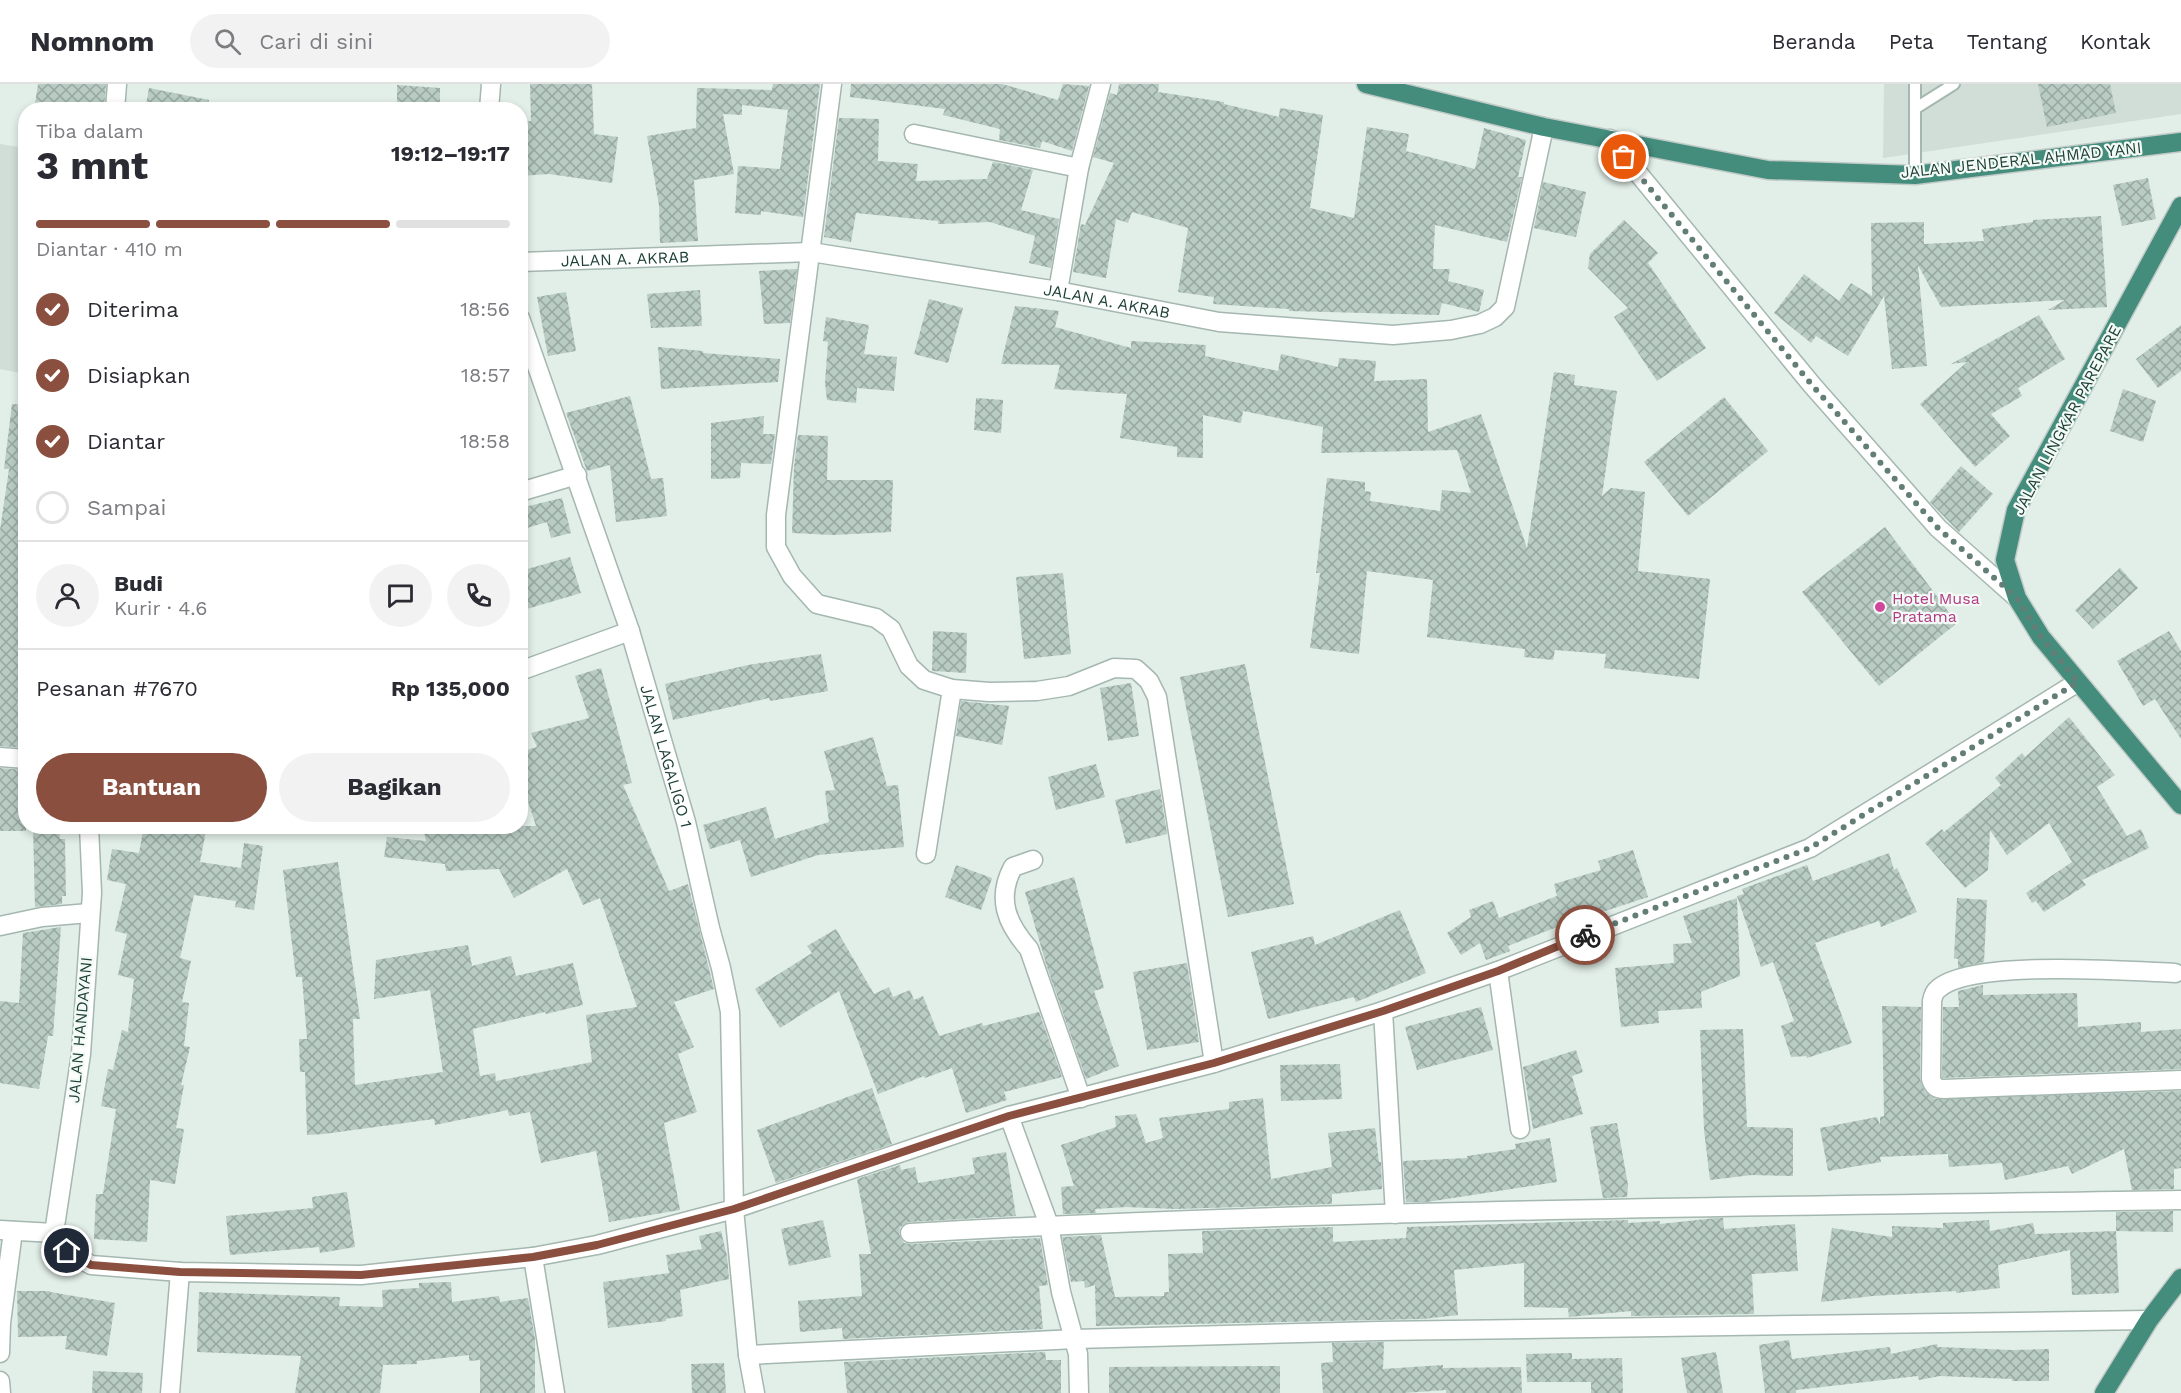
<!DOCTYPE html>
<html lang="id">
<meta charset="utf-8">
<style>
:root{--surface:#fff;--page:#f2f2f3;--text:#2b2b33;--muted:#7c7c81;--line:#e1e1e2;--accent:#8a4f3f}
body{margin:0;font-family:"Work Sans",sans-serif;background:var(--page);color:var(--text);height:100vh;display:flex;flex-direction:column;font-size:22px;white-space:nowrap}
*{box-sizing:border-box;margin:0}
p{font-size:20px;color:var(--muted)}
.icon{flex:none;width:33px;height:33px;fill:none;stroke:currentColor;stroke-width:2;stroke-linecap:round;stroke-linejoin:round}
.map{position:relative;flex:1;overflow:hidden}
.panel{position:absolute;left:18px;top:18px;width:510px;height:732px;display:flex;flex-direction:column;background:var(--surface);border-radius:24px;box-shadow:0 3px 9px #0003}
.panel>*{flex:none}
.pin{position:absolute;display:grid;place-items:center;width:51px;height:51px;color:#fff;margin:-26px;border:3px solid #fff;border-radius:50%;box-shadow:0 2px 6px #0007}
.courier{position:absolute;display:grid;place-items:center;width:60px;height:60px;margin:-30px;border:4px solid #8a4f3f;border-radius:50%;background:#fff;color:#222;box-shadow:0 2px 8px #0007}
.overview em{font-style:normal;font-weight:700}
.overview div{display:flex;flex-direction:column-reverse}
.overview{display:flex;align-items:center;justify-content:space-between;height:102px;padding:0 18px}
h1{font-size:39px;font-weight:700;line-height:45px}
.bar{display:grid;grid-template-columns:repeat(4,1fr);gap:9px 6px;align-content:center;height:72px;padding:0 18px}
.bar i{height:8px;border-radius:4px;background:var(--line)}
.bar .current{background:var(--accent)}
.bar p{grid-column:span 4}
.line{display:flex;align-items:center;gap:15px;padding:0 18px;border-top:2px solid var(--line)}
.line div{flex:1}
.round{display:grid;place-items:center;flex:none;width:63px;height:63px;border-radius:32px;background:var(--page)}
ol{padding:0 18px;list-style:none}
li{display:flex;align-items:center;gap:18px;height:66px}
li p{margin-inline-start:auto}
li .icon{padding:6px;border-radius:50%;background:var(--accent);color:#fff;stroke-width:4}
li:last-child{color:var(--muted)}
li i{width:33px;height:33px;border:3px solid var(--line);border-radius:50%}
.cta{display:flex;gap:12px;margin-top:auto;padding:12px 18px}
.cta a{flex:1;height:69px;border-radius:36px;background:var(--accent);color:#fff;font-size:24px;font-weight:700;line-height:69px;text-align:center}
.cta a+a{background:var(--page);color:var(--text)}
header{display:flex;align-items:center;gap:36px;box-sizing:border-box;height:84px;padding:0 30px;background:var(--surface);border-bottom:2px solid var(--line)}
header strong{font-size:28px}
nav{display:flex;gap:33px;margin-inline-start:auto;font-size:21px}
.search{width:420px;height:54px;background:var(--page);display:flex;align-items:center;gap:15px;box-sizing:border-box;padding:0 21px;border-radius:33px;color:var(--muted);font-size:22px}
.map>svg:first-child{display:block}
.built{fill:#d0ded7}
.building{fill:url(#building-cross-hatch)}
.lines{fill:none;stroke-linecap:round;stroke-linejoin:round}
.service-casing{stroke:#a4b7b0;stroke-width:14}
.minor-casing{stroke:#a4b7b0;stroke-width:21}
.tertiary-casing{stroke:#a4b7b0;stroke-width:21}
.trunk-casing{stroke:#c0cac7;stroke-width:21}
.service{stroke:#fff;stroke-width:10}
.minor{stroke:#fff;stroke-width:18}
.tertiary{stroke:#fff;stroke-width:18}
.trunk{stroke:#448c7c;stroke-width:18}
.done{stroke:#637e76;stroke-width:6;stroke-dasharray:0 10.8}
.route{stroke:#8a4f3f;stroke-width:8}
.hotel-dot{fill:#d1479c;stroke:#f3faf6;stroke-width:2}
.labels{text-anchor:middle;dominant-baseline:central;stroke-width:4.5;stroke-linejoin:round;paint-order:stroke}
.street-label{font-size:16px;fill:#1f4138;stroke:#f3faf6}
.hotel-label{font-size:16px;fill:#b23c85;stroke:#f3faf6;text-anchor:start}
</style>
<header>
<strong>Nomnom</strong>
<div class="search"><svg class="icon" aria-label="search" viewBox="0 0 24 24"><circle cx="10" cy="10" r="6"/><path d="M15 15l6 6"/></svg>Cari di sini</div>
<nav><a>Beranda</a><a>Peta</a><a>Tentang</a><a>Kontak</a></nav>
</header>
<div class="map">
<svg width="2181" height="1309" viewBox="0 0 2181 1309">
<defs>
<pattern id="building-cross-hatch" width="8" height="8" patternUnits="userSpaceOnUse" patternTransform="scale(1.5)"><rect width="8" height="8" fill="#b9ccc4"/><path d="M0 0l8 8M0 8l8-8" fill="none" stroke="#96a7a0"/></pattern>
</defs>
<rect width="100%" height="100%" fill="#e2eee8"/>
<g class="built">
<path d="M1884,0H2181V30L1883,74Z"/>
<path d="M0,60L25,64V290L0,285Z"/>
</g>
<g class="building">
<path d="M38,0H106L104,26H34Z"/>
<path d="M530,0H592L594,50L618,53L612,99L549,90L520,92V38L531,37Z"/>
<path d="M773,0H820L803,133L761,127V131L735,129L738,82L780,85L788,26L742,21V31L723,30L734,90L694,96L698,157L660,159L659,121L647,52L696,44L697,4L772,6Z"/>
<path d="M851,0H1002L1058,16L1063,0L1089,2L1072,67L1042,57L1040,64L999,56L1000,45L943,31L945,25L850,13Z"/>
<path d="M1119,0H1159L1158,8L1224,18V20L1279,33L1280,24L1323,31L1310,124L1354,134L1367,43L1409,50L1406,67L1475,85L1484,44L1526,56L1518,93H1522L1507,158L1435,141L1433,185H1450L1448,197L1484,206L1479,228L1442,219L1439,231L1289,227V225L1213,220L1214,213L1178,208L1188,144L1132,128L1128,139L1116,135L1106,194L1073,188L1081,140L1085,141L1114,79L1093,73L1110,9L1117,11Z"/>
<path d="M2038,0H2110L2116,29L2047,43Z"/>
<path d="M397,1L440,4V25L397,22Z"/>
<path d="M149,4L209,16L208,26H145Z"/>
<path d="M839,34L879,35L878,77L918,80L916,97L987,95L993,78L1033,86L1021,126L1059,135L1051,184L1029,179L1035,152L990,138L938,140V137L856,129L851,158L824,153Z"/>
<path d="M2148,94L2156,135L2122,142L2113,101Z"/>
<path d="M1543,98L1586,108L1576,153L1534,144Z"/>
<path d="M2101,132L2107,223L2048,226L2065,216L1941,223L1918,181L1927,282L1892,285L1884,212L1848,272L1816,252L1811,259L1774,229L1804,190L1839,217L1851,199L1872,212L1871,139L1924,138V160L1984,157L1982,145L2033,138V136Z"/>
<path d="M1624,136L1658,169L1648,179L1706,264L1657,297L1614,233L1628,224L1588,184L1590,170Z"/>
<path d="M797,185L790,239L764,240L759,187Z"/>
<path d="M700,206L702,242L651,244L647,210Z"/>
<path d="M566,208L576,267L548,272L537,213Z"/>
<path d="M929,215L963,224L948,279L914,270Z"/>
<path d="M1015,222L1059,227L1055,243L1131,264V257L1206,261L1205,272L1278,287L1281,270L1338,283L1339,274L1376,277L1374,297L1427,295L1428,348L1481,330L1527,464L1554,288L1575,291L1574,301L1617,307L1602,412L1611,404L1645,408L1638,487L1710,495L1699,595L1604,584L1606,570L1555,566L1553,576L1524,573L1525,565L1427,553L1433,496L1367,487L1359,570L1310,564L1320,489H1316L1327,394L1365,398V407L1371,408L1370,417L1440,427L1442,406L1471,409L1457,366L1321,369L1323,343L1243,327L1241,339L1203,331V374L1177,373V363L1120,354L1127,310L1054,305L1060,281L1001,280Z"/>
<path d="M2039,231L2065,275L2018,304L2022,312L1991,330L2010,352L1975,383L1920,320L1967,278L1951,280Z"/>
<path d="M826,233L869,241L864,270L897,273L894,307L857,304L856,319L827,316L825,299L828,258L823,257Z"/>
<path d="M2181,241V287L2158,304L2136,275Z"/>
<path d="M658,263L703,267V269L780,275L778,298L661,305Z"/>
<path d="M2123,305L2156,317L2143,358L2110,347Z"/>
<path d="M630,312L651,395L663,394L667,432L616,438L610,381L587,387L566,329Z"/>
<path d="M1724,313L1768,367L1688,432L1644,378Z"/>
<path d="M976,314L1003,316L1001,349L974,346Z"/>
<path d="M12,320L26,321V581L17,621H26V664L0,662V446L9,385H4Z"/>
<path d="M764,332L763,350H775L771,380L741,379L740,394L711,395V339Z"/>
<path d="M798,351L828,352L827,396H893L891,448L833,451L792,449L794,383Z"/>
<path d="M1961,382L1993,410L1959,448L1930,418Z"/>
<path d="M562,414L571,449L551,454L547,438L520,446V424Z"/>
<path d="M1885,443L1957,539L1879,602L1802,508Z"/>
<path d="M570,473L581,509L520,527V487Z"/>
<path d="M2120,484L2138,504L2093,545L2075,526Z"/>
<path d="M1063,489L1071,570L1024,575L1016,493Z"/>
<path d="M933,547L967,549L966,589L932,587Z"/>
<path d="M2169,547L2181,567V655L2155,615L2143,622L2117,577Z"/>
<path d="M821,570L828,607L770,617L769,614L673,636L665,600L748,581Z"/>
<path d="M1245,580L1294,820L1228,833L1180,593Z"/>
<path d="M601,584L632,699L623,701L669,807L688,800L714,905L674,918L694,963L678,970L697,1028L664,1039L680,1126L609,1138L596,1067L541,1079L530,1028L509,1032L508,1026L435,1041L434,1035L324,1050L307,1051L305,988H300L299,955H307L302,893H296L283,786L338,778L360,935H353L355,1001L443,988L430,906L374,915L376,876L468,861L472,882L511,872L516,892L573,879L583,921L546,930L545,928L473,945L480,992L495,989L496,997L592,978L586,931L637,923L600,814L583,821L567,785L514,814L499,785L446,787L445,780L384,773L387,753L426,757L423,742H536L520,693V668L537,663L531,649L589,634L575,592Z"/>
<path d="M1131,599L1139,652L1108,657L1100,604Z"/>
<path d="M961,617L1009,622L1002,661L956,652Z"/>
<path d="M2069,633L2115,691L2097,703L2127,752L2141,745L2149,764L2082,796L2086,801L2044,828L2036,817L2032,819L2026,809L2072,778L2049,739L2007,771L1990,746L1988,786L1965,804L1925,759L1942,745L1944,748L1981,718L2001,701L1995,694L2022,669L2025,673Z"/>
<path d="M873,653L887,702L898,701L904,763L818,771L751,793L740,756L710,765L703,741L766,723L775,755L829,738L825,707L835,706L824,667Z"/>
<path d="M1096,680L1105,713L1056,726L1048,693Z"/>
<path d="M0,684L26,686V747H0Z"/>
<path d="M1160,705L1167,750L1126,760L1115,716Z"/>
<path d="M33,742H59L60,755H65L66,812H62V820L35,823Z"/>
<path d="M144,742H207L200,778L241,784L244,759L263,762L254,826L235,823L236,817L194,811L180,874L191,877L182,918L189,919L184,962L190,963L181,1001H184L176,1044L184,1045L175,1100L150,1096L147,1158L94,1155L96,1110H103L116,1025L101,1022L108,985L113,986L122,946L128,948L134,895L118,891L127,850L115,847L126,800L107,796L112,765L139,769Z"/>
<path d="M1633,766L1648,813L1590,832L1591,837L1566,844L1565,840L1508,862L1510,867L1486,876L1480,859L1461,871L1447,849L1471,833L1469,826L1493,817L1499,834L1557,812L1554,800L1601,786L1598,777Z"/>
<path d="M1889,769L1894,786L1897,784L1917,828L1881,843L1879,837L1815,859L1852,959L1807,974L1806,972L1791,973L1781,942L1794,937L1773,878L1761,883L1737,812L1744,810L1742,805L1807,781L1813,797Z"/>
<path d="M956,781L992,794L981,826L945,813Z"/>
<path d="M1074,793L1104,904L1094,907L1119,982L1086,995L1047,883L1025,808Z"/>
<path d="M1737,814L1740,892L1701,908L1702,924L1658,927L1659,939L1621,943L1615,884L1674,879L1673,860L1692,859L1683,832Z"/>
<path d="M1957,814L1987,816L1984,878L1958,884V875L1954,874Z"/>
<path d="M1400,826L1426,889L1356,918L1354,913L1268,935L1251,868L1313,852L1315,861Z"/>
<path d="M61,843L53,952H48L39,1005L0,999V917L19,919L23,849Z"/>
<path d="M836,845L874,910L889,903L893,913L910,906L914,916L923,912L939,952L982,939L983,942L1039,928L1062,993L1004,1008L1007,1016L966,1029L952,984L925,994L924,992L878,1010L839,907L780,944L755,905L812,869L807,862Z"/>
<path d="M1187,879L1199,958L1147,966L1133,888Z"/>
<path d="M1983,901V911L2077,909L2078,943L2141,938V948L2181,945V985L1942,994L1943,923H1959L1958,907Z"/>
<path d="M1882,922L1921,923L1920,995L1925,1008L1935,1015L2181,1007V1084L2174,1085V1105L2132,1106L2124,1065L2072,1090L2068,1082L2005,1096L2002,1079L1949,1083L1948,1070L1880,1073L1881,1078L1828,1087L1820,1044L1877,1033L1880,1041V1033L1884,1032Z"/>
<path d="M1481,923L1493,966L1417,986L1405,943Z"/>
<path d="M1743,945L1747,1043L1793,1044V1092L1752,1091L1710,1096L1704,1046L1700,946Z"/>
<path d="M1576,966L1583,988L1572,992L1583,1030L1533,1045L1523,983Z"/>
<path d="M1340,980L1342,1015L1281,1017L1280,981Z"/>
<path d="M872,1004L892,1060L776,1099L757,1046Z"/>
<path d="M1263,1014L1271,1095L1332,1083L1328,1049L1375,1044L1379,1078H1381L1382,1105L1332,1110V1120L1176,1125L1126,1123L1095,1125L1096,1129L1063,1130L1061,1103L1074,1102L1061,1061L1116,1043L1115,1032L1136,1030L1146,1059L1163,1054L1159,1034L1229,1025V1018Z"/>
<path d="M1617,1039L1628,1101L1627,1113L1603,1114L1590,1043Z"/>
<path d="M1550,1054L1557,1098L1427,1118H1406L1403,1077L1467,1074V1072L1516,1065L1515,1060Z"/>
<path d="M1006,1068L1016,1132L909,1138L900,1143L899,1150L904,1159L911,1160L1040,1154L1048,1201L1039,1202L1043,1245L843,1255L842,1244L800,1248L798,1217L862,1212L859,1170H871L857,1095L900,1081L901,1086L915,1083L918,1099L975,1090L972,1074Z"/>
<path d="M347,1108L355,1163L320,1169L319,1163L230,1171L226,1132L313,1124L312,1113Z"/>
<path d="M2173,1127V1148L2116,1147V1128Z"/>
<path d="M1716,1134H1723L1724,1145L1795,1140L1798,1187L1752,1190L1754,1230L1631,1232V1227L1569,1233L1568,1224L1524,1223V1179L1454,1186L1458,1231L1423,1235L1096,1242L1095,1201L1085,1204L1084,1197L1071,1198L1062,1153L1101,1151L1115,1213L1164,1212V1208H1169L1168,1170L1203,1169L1202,1147L1333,1143V1158L1406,1154L1407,1143L1628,1136V1139L1660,1137V1140Z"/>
<path d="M823,1136L831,1173L789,1182L781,1145Z"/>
<path d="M1989,1136L1990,1147L2033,1139L2035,1150L2116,1147L2119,1209L2072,1211L2070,1166L1998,1181L2000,1204L1956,1209V1207L1873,1212L1821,1218L1832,1144L1892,1153V1142L1943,1144V1139Z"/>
<path d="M721,1147L727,1172L729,1195L680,1206L683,1232L666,1235V1237L608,1244L603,1198L669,1189L666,1171L702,1165L699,1152Z"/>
<path d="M451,1198L452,1218L499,1212L500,1218L528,1214L535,1255V1309H480V1276L469,1277V1271L417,1277V1280L383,1281L380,1309H295L301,1272L197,1268L199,1208L340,1213L339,1222L383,1223L382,1206L419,1204V1199Z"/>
<path d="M17,1207H50V1208L115,1219L107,1272L65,1265L67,1252L18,1253Z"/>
<path d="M1789,1256L1792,1275L1890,1263L1891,1270L1937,1260L1938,1263L2012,1266L2049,1265V1297H2012V1295L1940,1292L1919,1296L1918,1292L1796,1306V1309H1765L1759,1261Z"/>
<path d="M1384,1258L1383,1285L1443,1281V1284L1521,1283L1522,1309H1446V1306L1404,1309H1323L1321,1279L1333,1278L1332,1259Z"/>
<path d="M1045,1268L1046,1276H1061V1309H847L844,1278Z"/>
<path d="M1716,1268L1723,1309H1687L1681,1274Z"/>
<path d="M1572,1269V1275L1622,1274L1623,1309H1591V1298H1527L1526,1270Z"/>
<path d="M724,1279L726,1309H692L691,1280Z"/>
<path d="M1280,1282V1309H1109V1283Z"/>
<path d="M93,1287L143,1289L142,1309H92Z"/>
</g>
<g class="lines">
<g class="service-casing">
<g id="service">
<path d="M1916,24L1954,0"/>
<path d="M1915,91V0"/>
</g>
</g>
<g class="minor-casing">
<g id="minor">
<path d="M832,0L776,431V463L792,492L817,520L876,534L891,545L909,582L924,596L952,605L989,608L1037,607L1069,602L1114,584L1136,585L1149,597L1157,613L1214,979"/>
<path d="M115,26L117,0"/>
<path d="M489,26L491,0"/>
<path d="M914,50L1079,84"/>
<path d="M1610,55L1812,301L1938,444L2017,514"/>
<path id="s1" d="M520,178L811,168L1058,207L1219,238L1393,251L1451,246L1480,240L1495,233L1505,223L1544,43"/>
<path d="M1058,207L1079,84L1101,0"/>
<path id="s2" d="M520,234L630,547L686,738L710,844L721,884L730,928L734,1125L748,1271L755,1309"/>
<path d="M520,408L577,391"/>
<path d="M520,587L630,547"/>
<path d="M0,673L26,675"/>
<path d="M89,742L92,809L81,970L54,1149L67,1167L91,1181L180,1188L361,1191L533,1173L597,1161L734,1125L1009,1032L1214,979L1383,927L1498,887L1810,764L2078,598"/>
<path d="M926,770L952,605"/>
<path d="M1033,776L1013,783C996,815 1007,840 1029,865L1081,1014"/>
<path d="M0,842L42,833L89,829"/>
<path d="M1498,887L1520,1045"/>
<path d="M2175,889C2127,887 1971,875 1938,905C1934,908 1933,912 1932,917L1931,995C1933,1002 1937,1005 1944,1005L2181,996"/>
<path d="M1383,927L1395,1130"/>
<path d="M1009,1032L1049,1141L1061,1208L1078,1270L1079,1309"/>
<path d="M910,1149C1333,1125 1758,1123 2181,1116"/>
<path d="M533,1173L555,1309"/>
<path d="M0,1269L1,1239L13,1147"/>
<path d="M748,1271L1075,1255L1378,1247L2149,1236"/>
<path d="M0,1297L1,1309"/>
<path d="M170,1309L180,1188"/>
</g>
</g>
<g class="tertiary-casing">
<path id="tertiary" d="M0,1146L54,1149"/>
</g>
<g class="trunk-casing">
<g id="trunk">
<path d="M1366,0L1544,43L1768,86L1915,91L2181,58"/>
<path d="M2181,122L2016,426L2005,476L2017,514L2041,553L2181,721"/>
<path d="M2104,1309L2149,1236L2181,1194"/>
</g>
</g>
<use href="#service" class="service"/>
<use href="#minor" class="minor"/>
<use href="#tertiary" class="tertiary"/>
<use href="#trunk" class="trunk"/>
</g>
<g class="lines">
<path class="done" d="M1585,851L1810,764L2078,598L2041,553L2017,514L1938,444L1812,301L1624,73"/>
<path class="route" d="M67,1167L91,1181L180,1188L361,1191L533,1173L597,1161L734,1125L1009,1032L1214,979L1383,927L1498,887L1585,851"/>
</g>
<circle class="hotel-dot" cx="1880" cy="523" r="6"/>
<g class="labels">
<g class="street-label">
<text transform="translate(2021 76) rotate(-6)">JALAN JENDERAL AHMAD YANI</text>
<text stroke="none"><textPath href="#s1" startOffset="105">JALAN A. AKRAB</textPath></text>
<text stroke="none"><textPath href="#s1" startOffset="591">JALAN A. AKRAB</textPath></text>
<text transform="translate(2067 336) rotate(-62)">JALAN LINGKAR PAREPARE</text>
<text stroke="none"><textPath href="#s2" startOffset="462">JALAN LAGALIGO 1</textPath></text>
<text transform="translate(80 946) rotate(-85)">JALAN HANDAYANI</text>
</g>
<g class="hotel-label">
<text x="1892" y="514">Hotel Musa<tspan x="1892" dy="18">Pratama</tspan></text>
</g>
</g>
</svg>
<div class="pin" style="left:1624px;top:73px;background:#ea580c"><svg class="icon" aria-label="bag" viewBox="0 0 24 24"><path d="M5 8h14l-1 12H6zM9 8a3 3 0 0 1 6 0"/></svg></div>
<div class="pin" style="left:67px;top:1167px;background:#1f2937"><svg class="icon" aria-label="home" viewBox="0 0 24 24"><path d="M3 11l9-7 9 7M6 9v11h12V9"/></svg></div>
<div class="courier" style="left:1585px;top:851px"><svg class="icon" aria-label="bike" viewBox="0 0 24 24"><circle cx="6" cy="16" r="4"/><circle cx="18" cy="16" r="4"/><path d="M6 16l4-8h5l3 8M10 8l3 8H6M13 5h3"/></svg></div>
<section class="panel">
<div class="overview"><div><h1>3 mnt</h1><p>Tiba dalam</p></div><em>19:12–19:17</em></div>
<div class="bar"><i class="current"></i><i class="current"></i><i class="current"></i><i></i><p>Diantar · 410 m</p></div>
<ol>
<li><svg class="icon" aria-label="check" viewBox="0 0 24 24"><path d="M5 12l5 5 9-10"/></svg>Diterima<p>18:56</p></li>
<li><svg class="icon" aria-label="check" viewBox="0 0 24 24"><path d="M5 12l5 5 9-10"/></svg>Disiapkan<p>18:57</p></li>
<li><svg class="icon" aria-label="check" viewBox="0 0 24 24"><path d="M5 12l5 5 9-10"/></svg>Diantar<p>18:58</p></li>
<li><i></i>Sampai</li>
</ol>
<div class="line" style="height:108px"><a class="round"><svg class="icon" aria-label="person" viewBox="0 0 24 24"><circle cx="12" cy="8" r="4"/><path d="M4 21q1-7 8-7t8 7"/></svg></a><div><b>Budi</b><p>Kurir · 4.6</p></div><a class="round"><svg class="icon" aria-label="chat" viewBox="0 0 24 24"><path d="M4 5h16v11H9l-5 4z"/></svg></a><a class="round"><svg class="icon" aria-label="phone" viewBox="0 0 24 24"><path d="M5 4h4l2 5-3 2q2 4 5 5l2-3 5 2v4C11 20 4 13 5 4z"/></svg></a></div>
<div class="line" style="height:78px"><div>Pesanan #7670</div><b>Rp 135,000</b></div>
<div class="cta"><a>Bantuan</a><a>Bagikan</a></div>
</section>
</div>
